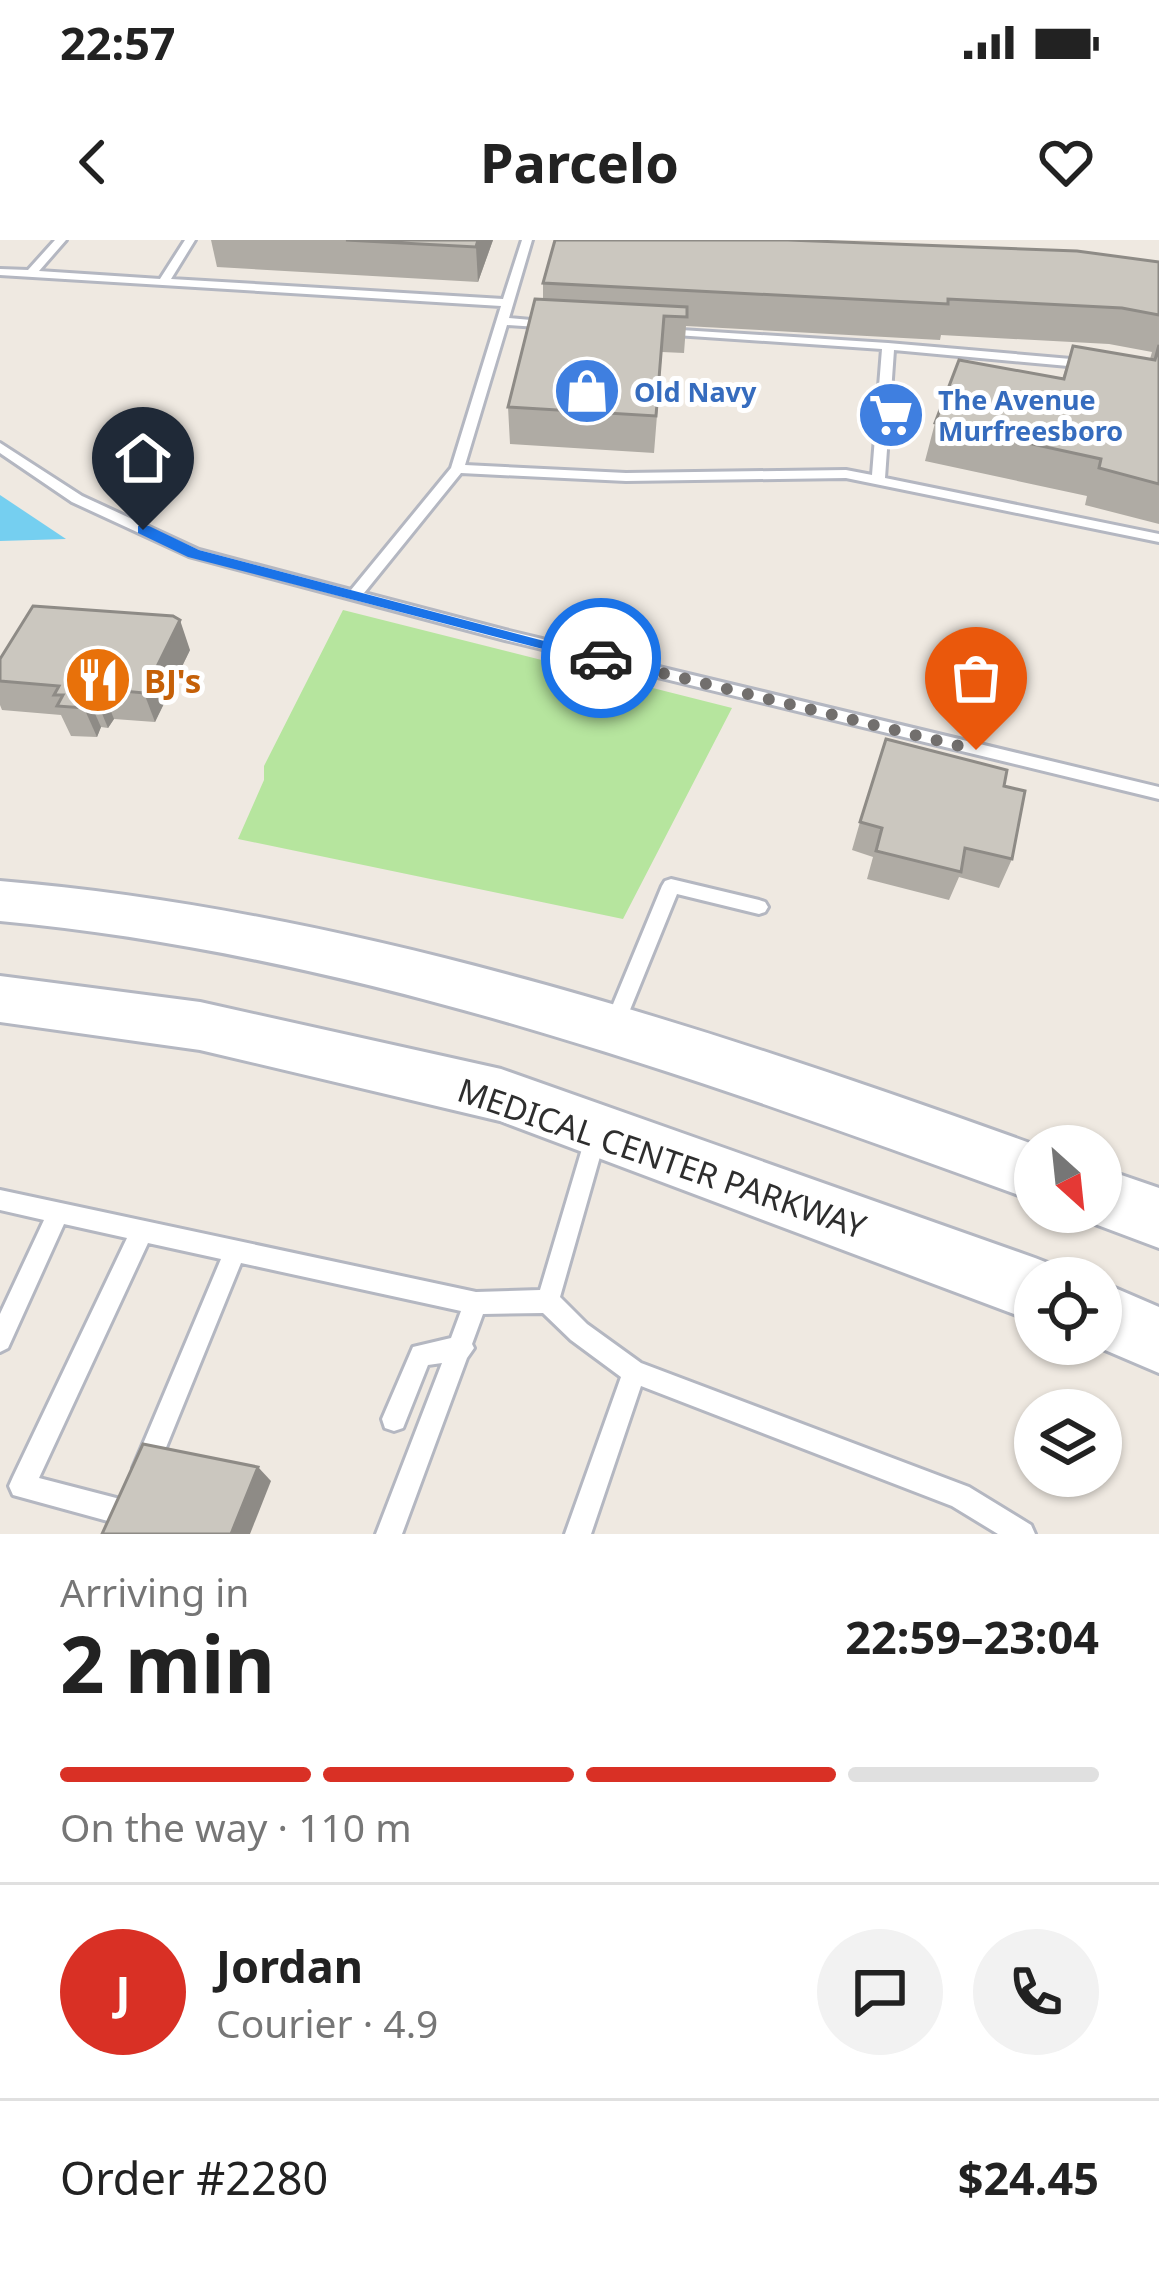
<!DOCTYPE html>
<meta charset="utf-8">
<style>
:root{--surface:#fff;--page:#f2f2f2;--text:#222;--muted:#767676;--line:#e0e0e0;--accent:#d93025}
body{margin:0;font-family:"Noto Sans",sans-serif;background:var(--page);color:var(--text);height:100vh;display:flex;flex-direction:column;font-size:45px;white-space:nowrap}
*{box-sizing:border-box;margin:0}
p{font-size:39px;color:var(--muted)}
.icon{flex:none;width:66px;height:66px;fill:none;stroke:currentColor;stroke-width:2;stroke-linecap:round;stroke-linejoin:round}
.map{position:relative;height:1294px;overflow:hidden}
.drawer{display:flex;flex-direction:column;background:var(--surface);flex:1}
.drawer>*{flex:none}
.needle{width:78px;rotate:153deg}
.tools{position:absolute;left:1014px;top:885px;display:grid;gap:24px}
.tools a{display:grid;place-items:center;width:108px;height:108px;border-radius:50%;background:var(--surface);box-shadow:0 3px 9px #0004;font-size:60px}
.pin{position:absolute;display:grid;place-items:center;width:102px;height:102px;color:#fff;margin:-123px -51px;border-radius:50% 50% 50% 0;rotate:-45deg;box-shadow:0 0 12px #0007}
.pin .icon{rotate:45deg}
.courier{position:absolute;display:grid;place-items:center;width:120px;height:120px;margin:-60px;border:9px solid #1a73e8;border-radius:50%;background:#fff;color:#222;box-shadow:0 3px 15px #0007}
.head em{font-style:normal;font-weight:700}
.head div{display:flex;flex-direction:column-reverse}
.head{display:flex;align-items:center;justify-content:space-between;height:204px;padding:0 60px}
h1{font-size:78px;font-weight:700;line-height:90px}
.bar{display:grid;grid-template-columns:repeat(4,1fr);gap:18px 12px;align-content:center;height:144px;padding:0 60px}
.bar i{height:15px;border-radius:9px;background:var(--line)}
.bar .current{background:var(--accent)}
.bar p{grid-column:span 4}
.line{display:flex;align-items:center;gap:30px;padding:0 60px;border-top:3px solid var(--line)}
.line div{flex:1}
.round{display:grid;place-items:center;flex:none;width:126px;height:126px;border-radius:63px;background:var(--page)}
.status{display:flex;justify-content:space-between;align-items:center;height:84px;padding:0 60px;background:var(--surface);direction:ltr}
.status svg{height:33px;fill:currentColor}
header{display:flex;justify-content:space-between;align-items:center;height:156px;padding:0 60px;background:var(--surface);font-size:54px;font-weight:700}
.map>svg:first-child{display:block}
.green{fill:#b6e59e}
.water{fill:#75cff0}
.lines{fill:none;stroke-linecap:round;stroke-linejoin:round}
.lane-casing{stroke:#b4b7c1;stroke-width:6}
.secondary-casing{stroke:#b4b7c1;stroke-width:6}
.lane{fill:#fff;fill-rule:evenodd}
.secondary{fill:#fff;fill-rule:evenodd}
.wall{fill:#afaba4}
.shaded-wall{fill:#8e8b86}
.building{fill:#cbc7bf;stroke:#8e8b86;stroke-width:3}
.route{fill:#1a73e8}
.done{stroke:#726f6d;stroke-width:12;stroke-dasharray:0 21.6}
.labels{text-anchor:middle;dominant-baseline:central;stroke-width:10;stroke-linejoin:round;paint-order:stroke}
.far-shop-label{font-size:27px;font-weight:bold;fill:#366cbe;stroke:#fff;text-anchor:start}
.food-label{font-size:33px;font-weight:bold;fill:#c56008;stroke:#fff;text-anchor:start}
.street-label{font-size:33px;fill:#2e2e2e;stroke:#fff}
</style>
<div class="status"><b>22:57</b><svg viewBox="0 0 49 12"><path d="M0 12V9h3v3zM5 12V6h3v6zM10 12V3h3v9zM15 12V0h3v12zM26 1h20v11H26zM47 4h2v5h-2z"/></svg></div>
<header><svg class="icon" aria-label="back" viewBox="0 0 24 24"><path d="M15 5l-7 7 7 7"/></svg>Parcelo<svg class="icon" aria-label="heart" viewBox="0 0 24 24"><path d="M12 20l-8-8c-3-5 5-10 8-4 3-6 11-1 8 4z"/></svg></header>
<div class="map">
<svg width="1159" height="1294" viewBox="0 0 1159 1294">
<rect width="100%" height="100%" fill="#efe9e1"/>
<path class="green" d="M343,370L732,468L623,679L238,599L264,540V526Z"/>
<path class="water" d="M0,255L66,299L0,301Z"/>
<g class="lines">
<g class="lane-casing">
<g id="lane">
<path d="M55,0H66L39,31L160,39L185,0H195L171,39L503,59L522,0H532L509,78L553,82L559,85L553,88L507,85L465,225L626,233L846,230L872,235L882,109L661,94V90L665,89L888,103L1094,121V127L1090,128L894,110L885,238L1159,294V302L846,238L626,241L461,233L364,353L505,390L1159,547V559L505,400L189,316L72,262L0,213V203L82,256L199,310L351,350L451,228L501,66L0,35V29L28,30Z"/>
<path d="M671,639L759,660L765,662L768,667L765,672L759,674L677,654L621,792L614,794L607,792L604,786L662,646L665,641Z"/>
<path d="M597,882L604,885L607,892L560,1057L587,1084L641,1123L969,1247L1031,1285L1035,1294H998L952,1266L641,1146L591,1294H565L621,1137L571,1100L543,1073L483,1074L472,1104L474,1108L467,1118L402,1294H376L442,1123L428,1125L403,1188L394,1191L385,1188L382,1179L413,1107L451,1098L461,1071L241,1023L154,1237L145,1240L136,1237L133,1228L221,1019L148,1003L39,1238L120,1259L130,1252L139,1256L143,1265L135,1282L126,1286L13,1255L9,1246L13,1237L127,998L64,984L8,1108L0,1112V1074L44,980L0,970V950L476,1052L540,1050L587,892L590,885Z"/>
</g>
</g>
<g class="secondary-casing">
<g id="secondary">
<path d="M0,641C350,670 709,787 1038,906L1035,961C701,839 356,714 0,681Z"/>
<path d="M0,736L200,762L501,829L1035,1018L1058,1027L1062,1038H1035V1082L500,881L200,810L0,782Z"/>
<path d="M1101,928L1159,948V1008L1079,978L1077,972H1101Z"/>
<path d="M1101,1042L1159,1067V1133L1091,1104H1101Z"/>
</g>
</g>
<use href="#lane" class="lane"/>
<use href="#secondary" class="secondary"/>
</g>
<g class="wall">
<path d="M211,0H493L478,42L217,27Z"/>
<path d="M1159,22V284L1085,265L1087,256L925,221L935,183L1062,139L1073,106L1150,119L1152,112L1109,104L941,95L940,100L686,86L684,113L662,112L654,213L510,204L508,167L543,60V43Z"/>
<path d="M190,410L155,482L114,479L108,488L101,487L97,497L71,496L61,475L2,470L0,465V441Z"/>
<path d="M1004,546L1012,619L999,648L959,637L949,660L867,639L873,617L852,610L860,582Z"/>
</g>
<g class="shaded-wall">
<path d="M478,0H493L478,42L476,7Z"/>
<path d="M180,380L190,410L155,482L144,453Z"/>
<path d="M102,449L114,479L108,488L96,459Z"/>
<path d="M88,458L101,487L97,497L84,468Z"/>
<path d="M258,1227L271,1241L250,1294H231Z"/>
</g>
<g class="building">
<path d="M346,0H478L476,7Z"/>
<path d="M555,0H788L1077,11L1159,22V75L1122,68L948,59V64L543,43Z"/>
<path d="M535,59L687,67V77L664,76L656,176L508,167Z"/>
<path d="M1159,105V244L1099,228L1101,219L935,183L959,120L1064,139L1073,106L1155,120Z"/>
<path d="M33,366L173,376L180,380L144,453L102,449L96,459L88,458L84,468L57,466L63,455H54L59,446L0,441V419Z"/>
<path d="M886,499L1007,530L1004,546L1025,551L1012,619L965,608L961,632L876,611L882,588L860,582Z"/>
<path d="M143,1204L258,1227L231,1294H102Z"/>
</g>
<path class="route" d="M138,286H149L199,310L609,418L601,424L188,317L138,293Z"/>
<g class="lines">
<path class="done" d="M601,418L976,510"/>
</g>
<defs>
<g id="shop-disc" transform="scale(3.45)"><circle r="9.5" fill="#3f7fe0" stroke="#fff"/><path d="M-5-2.5h2.3a2.7 3.5 0 0 1 5.4 0H5L5.5 6h-11ZM-1.5-2.5h3a1.5 2.3 0 0 0-3 0Z" fill="#fff"/></g>
<g id="supermarket-disc" transform="scale(3.45)"><circle r="9.5" fill="#3f7fe0" stroke="#fff"/><path d="M-6-5.5h2.5l.6 2H6L4.5 2H-2.5L-4.4-4H-6ZM-1.5 3.2a1.3 1.3 0 1 0 .1 0ZM3 3.2a1.3 1.3 0 1 0 .1 0Z" fill="#fff"/></g>
<g id="restaurant-disc" transform="scale(3.45)"><circle r="9.5" fill="#e8710a" stroke="#fff"/><path d="M-5-6h1v4h1v-4h1v4h1v-4h1v5L-1.5 .5V6h-2V.5L-5-1ZM5-6V6H3V1.5H1.5Q1.5-4 5-6Z" fill="#fff"/></g>
</defs>
<g fill-rule="evenodd">
<use href="#shop-disc" x="587" y="151"/>
<use href="#supermarket-disc" x="891" y="175"/>
<use href="#restaurant-disc" x="98" y="440"/>
</g>
<g class="labels">
<g class="far-shop-label">
<text x="634" y="151">Old Navy</text>
<text x="938" y="159">The Avenue<tspan x="938" dy="31">Murfreesboro</tspan></text>
</g>
<g class="food-label">
<text x="144" y="440">BJ's</text>
</g>
<g class="street-label">
<text transform="translate(662 918) rotate(19)">MEDICAL CENTER PARKWAY</text>
</g>
</g>
</svg>
<div class="tools">
<a><svg class="needle" viewBox="-14 -14 28 28"><path d="M0-13l5 13h-10z" fill="#e53935"/><path d="M0 13l5-13h-10z" fill="#767676"/></svg></a>
<a><svg class="icon" aria-label="locate" viewBox="0 0 24 24"><circle cx="12" cy="12" r="6"/><path d="M12 2v4M12 18v4M2 12h4M18 12h4"/></svg></a>
<a><svg class="icon" aria-label="layers" viewBox="0 0 24 24"><path d="M12 4l9 5-9 5-9-5zM3 14l9 5 9-5"/></svg></a>
</div>
<div class="pin" style="left:976px;top:510px;background:#ea580c"><svg class="icon" aria-label="bag" viewBox="0 0 24 24"><path d="M5 8h14l-1 12H6zM9 8a3 3 0 0 1 6 0"/></svg></div>
<div class="pin" style="left:143px;top:290px;background:#1f2937"><svg class="icon" aria-label="home" viewBox="0 0 24 24"><path d="M3 11l9-7 9 7M6 9v11h12V9"/></svg></div>
<div class="courier" style="left:601px;top:418px"><svg class="icon" aria-label="car" viewBox="0 0 24 24"><path d="M5 17H2v-5l4-1 3-4h7l3 4 3 1v5h-3M9 17h6M6 11h13"/><circle cx="7" cy="17" r="2"/><circle cx="17" cy="17" r="2"/></svg></div>
</div>
<section class="drawer">
<div class="head"><div><h1>2 min</h1><p>Arriving in</p></div><em>22:59–23:04</em></div>
<div class="bar"><i class="current"></i><i class="current"></i><i class="current"></i><i></i><p>On the way · 110 m</p></div>
<div class="line" style="height:216px"><b class="round" style="background:var(--accent);color:#fff">J</b><div><b>Jordan</b><p>Courier · 4.9</p></div><a class="round"><svg class="icon" aria-label="chat" viewBox="0 0 24 24"><path d="M4 5h16v11H9l-5 4z"/></svg></a><a class="round"><svg class="icon" aria-label="phone" viewBox="0 0 24 24"><path d="M5 4h4l2 5-3 2q2 4 5 5l2-3 5 2v4C11 20 4 13 5 4z"/></svg></a></div>
<div class="line" style="height:156px"><div>Order #2280</div><b>$24.45</b></div>
</section>
